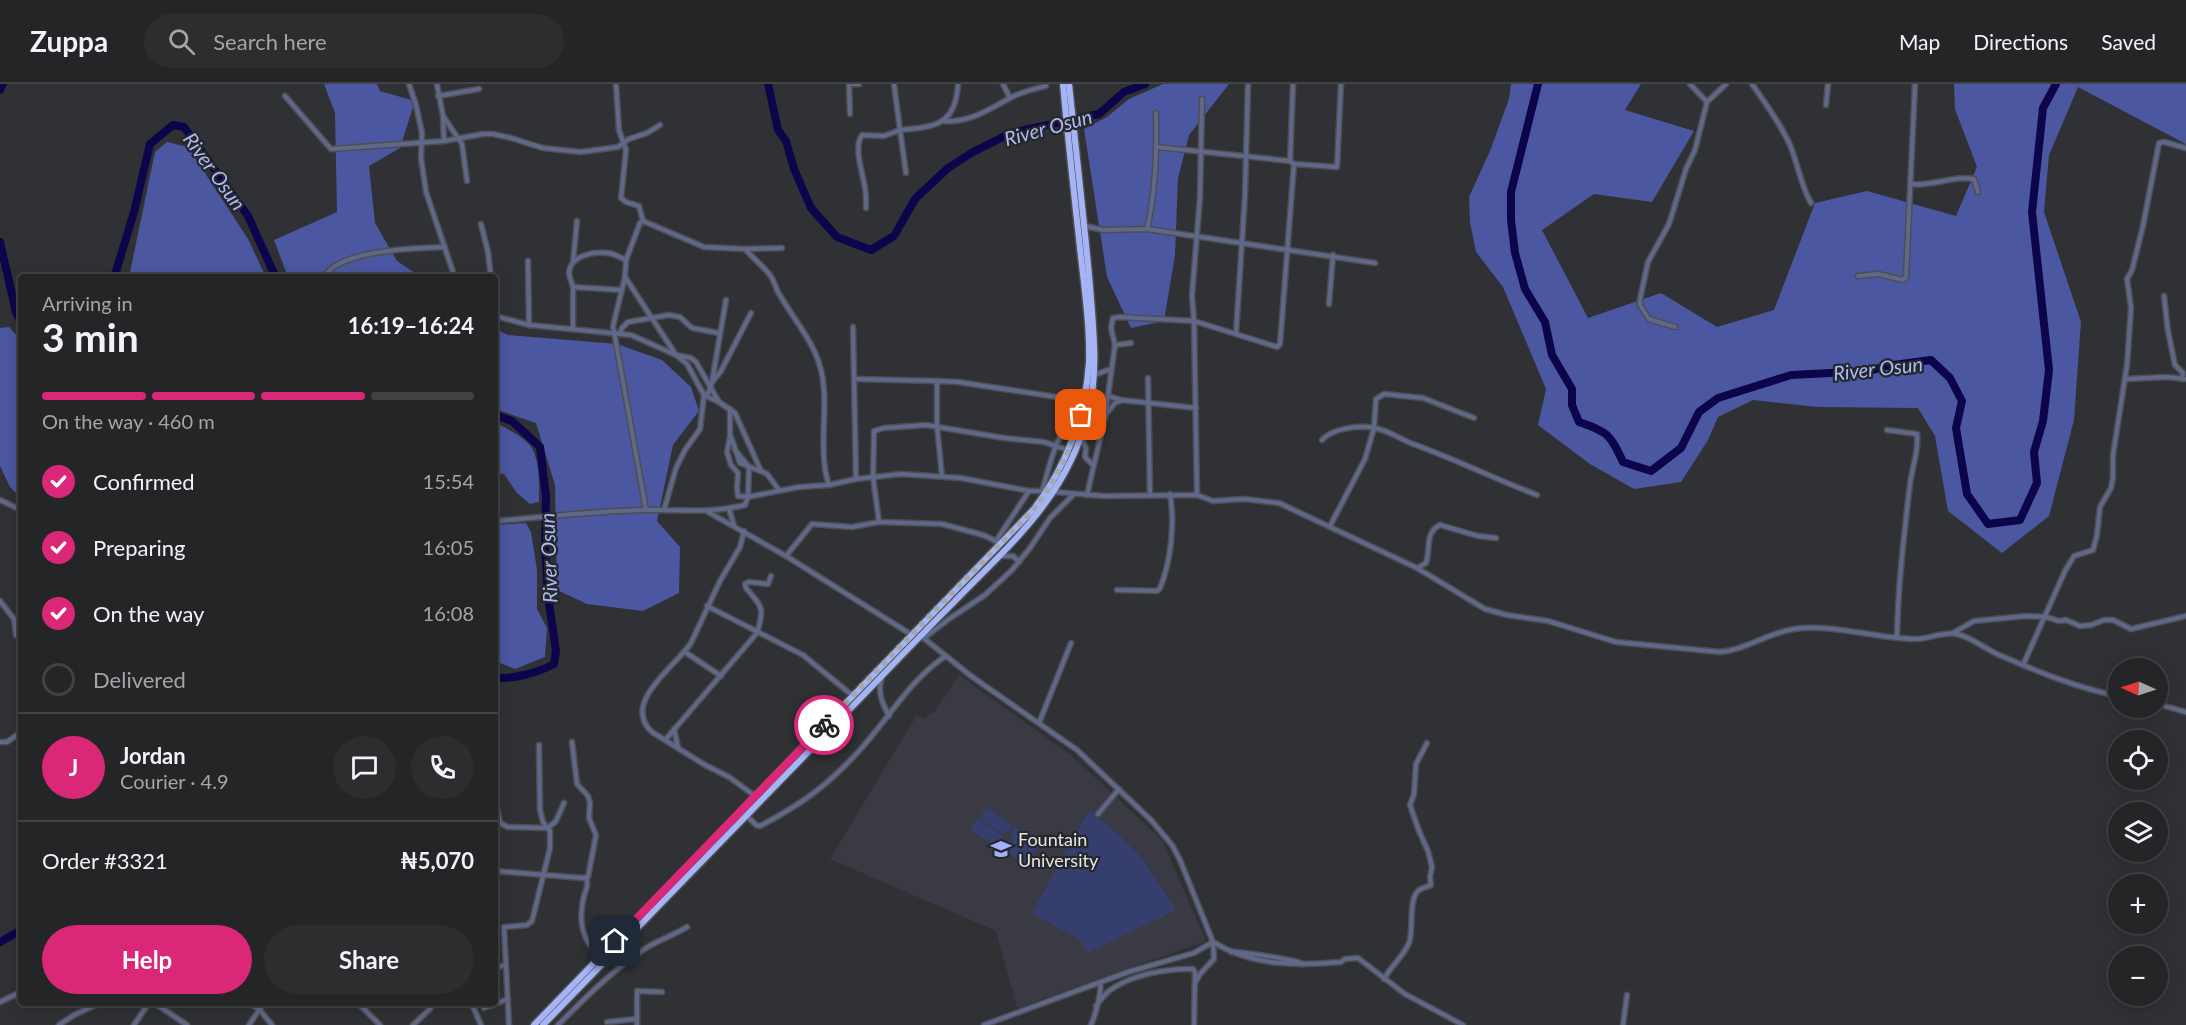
<!DOCTYPE html>
<meta charset="utf-8">
<style>
:root{--surface:#242527;--page:#2c2d2f;--text:#f1f3f6;--muted:#a3a5a7;--line:#414244;--accent:#db2777}
body{margin:0;font-family:Lato,sans-serif;background:var(--page);color:var(--text);height:100vh;display:flex;flex-direction:column;font-size:22px;white-space:nowrap}
*{box-sizing:border-box;margin:0}
p{font-size:20px;color:var(--muted)}
.icon{flex:none;width:33px;height:33px;fill:none;stroke:currentColor;stroke-width:2;stroke-linecap:round;stroke-linejoin:round}
.map{position:relative;flex:1;overflow:hidden}
.details{position:absolute;left:18px;top:190px;width:480px;height:732px;display:flex;flex-direction:column;background:var(--surface);border-radius:6px;box-shadow:0 3px 15px #0003,0 0 0 2px var(--line)}
.details>*{flex:none}
.needle{width:39px;rotate:273deg}
.buttons{position:absolute;left:2108px;top:574px;display:grid;gap:12px}
.buttons a{display:grid;place-items:center;width:60px;height:60px;border-radius:50%;background:var(--surface);box-shadow:0 3px 15px #0003,0 0 0 2px var(--line);font-size:30px}
.pin{position:absolute;display:grid;place-items:center;width:51px;height:51px;color:#fff;margin:-26px;border-radius:12px;box-shadow:0 3px 9px #0006}
.courier{position:absolute;display:grid;place-items:center;width:60px;height:60px;margin:-30px;border:4px solid #db2777;border-radius:50%;background:#fff;color:#222;box-shadow:0 2px 8px #0007}
.headline em{font-style:normal;font-weight:700}
.headline div{display:flex;flex-direction:column-reverse}
.headline{display:flex;align-items:center;justify-content:space-between;height:102px;padding:0 24px}
h1{font-size:39px;font-weight:700;line-height:45px}
.bar{display:grid;grid-template-columns:repeat(4,1fr);gap:9px 6px;align-content:center;height:72px;padding:0 24px}
.bar i{height:8px;border-radius:4px;background:var(--line)}
.bar .current{background:var(--accent)}
.bar p{grid-column:span 4}
.line{display:flex;align-items:center;gap:15px;padding:0 24px;border-top:2px solid var(--line)}
.line div{flex:1}
.round{display:grid;place-items:center;flex:none;width:63px;height:63px;border-radius:32px;background:var(--page)}
ol{padding:0 24px;list-style:none}
li{display:flex;align-items:center;gap:18px;height:66px}
li p{margin-inline-start:auto}
li .icon{padding:6px;border-radius:50%;background:var(--accent);color:#fff;stroke-width:4}
li:last-child{color:var(--muted)}
li i{width:33px;height:33px;border:3px solid var(--line);border-radius:50%}
.cta{display:flex;gap:12px;margin-top:auto;padding:12px 24px}
.cta a{flex:1;height:69px;border-radius:36px;background:var(--accent);color:#fff;font-size:24px;font-weight:700;line-height:69px;text-align:center}
.cta a+a{background:var(--page);color:var(--text)}
header{display:flex;align-items:center;gap:36px;box-sizing:border-box;height:84px;padding:0 30px;background:var(--surface);border-bottom:2px solid var(--line)}
header strong{font-size:28px}
nav{display:flex;gap:33px;margin-inline-start:auto;font-size:21px}
.search{width:420px;height:54px;background:var(--page);display:flex;align-items:center;gap:15px;box-sizing:border-box;padding:0 21px;border-radius:33px;color:var(--muted);font-size:22px}
.map>svg:first-child{display:block}
.built{fill:#393a43}
.green{fill:#353e6d}
.forest{fill:#4b57a1}
.lines{fill:none;stroke-linecap:round;stroke-linejoin:round}
.river{stroke:#0d054b;stroke-width:8}
.street-casing{stroke:#4d4e51;stroke-width:7}
.highway-casing{stroke:#4d4e51;stroke-width:9}
.street{stroke:#606889;stroke-width:4}
.highway{stroke:#a4b4f5;stroke-width:6}
.done{stroke:#a6a7aa;stroke-width:6;stroke-dasharray:0 10.8}
.route{stroke:#db2777;stroke-width:8}
.labels{text-anchor:middle;dominant-baseline:central;stroke-width:4.5;stroke-linejoin:round;paint-order:stroke}
.poi-label{font-size:18px;fill:#e6e6e9;stroke:#26272a;text-anchor:start}
.water-label{font-size:20px;font-style:italic;fill:#acbaf8;stroke:#26272a}
</style>
<header>
<strong>Zuppa</strong>
<div class="search"><svg class="icon" aria-label="search" viewBox="0 0 24 24"><circle cx="10" cy="10" r="6"/><path d="M15 15l6 6"/></svg>Search here</div>
<nav><a>Map</a><a>Directions</a><a>Saved</a></nav>
</header>
<div class="map">
<svg width="2186" height="941" viewBox="0 0 2186 941">
<rect width="100%" height="100%" fill="#303134"/>
<path class="built" d="M959,591L1072,672L1162,756L1206,857L1017,924L996,847L830,775L917,631L923,635L934,628Z"/>
<g class="green">
<path d="M986,723L1013,741L1009,747L1003,750L980,734Z"/>
<path d="M1089,726L1119,751L1142,774L1176,826L1088,869L1080,856L1032,829Z"/>
<path d="M978,734L1002,751L1001,755L1004,759L1013,757L1011,748L1014,742L1041,760L1033,771L1028,768L1033,772L1026,781L1002,765L1003,762L1001,764L970,746Z"/>
</g>
<g class="forest">
<path d="M324,0H377L380,7L415,17L400,64L369,82L375,139L397,177L421,193H288L274,156L337,128L335,29Z"/>
<path d="M1163,0H1229L1189,51L1178,94L1175,171L1164,237L1131,244L1107,193L1084,45L1107,33L1129,15Z"/>
<path d="M1511,0H1641L1625,26L1694,47L1652,118L1594,110L1542,146L1588,234L1661,209L1717,243L1774,226L1815,119L1867,107L1956,132L1977,83L1955,25L1954,0H2186V60L2078,3L2049,71L2044,128L2081,238L2074,336L2049,432L2002,469L1948,427L1935,352L1918,324L1818,323L1753,316L1718,333L1708,356L1681,398L1634,405L1590,380L1538,341L1546,305L1503,203L1476,168L1470,138L1469,113L1490,67L1509,15Z"/>
<path d="M167,58L188,63L248,155L266,193H129L155,68Z"/>
<path d="M9,243L21,256V414L10,403L0,382V244Z"/>
<path d="M495,245L508,251L617,260L662,276L691,303L699,327L673,361L657,437L680,463L679,509L643,527L587,520L557,506L555,401L536,339L495,325Z"/>
<path d="M495,339C505,343 529,356 533,366C540,381 539,402 539,418L530,420L517,409L504,390L495,389Z"/>
<path d="M526,439L531,448L537,486V525L547,544L545,573L515,585L495,577V441Z"/>
</g>
<g class="lines">
<g class="river">
<path d="M768,0L778,46L786,57L794,85L811,124L837,153L871,166L894,152L915,115L948,84L973,68L1011,49L1099,30L1124,8L1145,0"/>
<path d="M1538,0L1511,108V136L1515,169L1525,205L1545,238L1552,271L1572,305V321L1579,338C1608,348 1610,350 1623,378L1651,387L1681,364L1699,328L1718,314L1791,291L1870,287L1886,282L1931,276L1950,294L1962,317L1956,344L1967,410L1988,440L2020,436L2037,399L2034,368L2043,337L2049,286L2032,128L2043,24L2056,0"/>
<path d="M0,6L3,0"/>
<path d="M0,158L16,228L21,238"/>
<path d="M114,194L134,128L150,60L173,41L184,43L248,132L276,194"/>
<path d="M495,331L512,337L540,363L546,412L545,463L548,512L556,567L554,580C537,589 514,595 495,594"/>
<path d="M0,858L21,846"/>
</g>
<g class="street-casing">
<g id="street">
<path d="M409,0L416,21L422,49L421,74L426,108L455,194"/>
<path d="M616,0L619,46L626,66L621,114L626,118L639,122L643,137"/>
<path d="M849,0H859"/>
<path d="M894,0L900,46C935,43 956,41 958,0"/>
<path d="M1003,0L1010,14"/>
<path d="M1690,0L1707,18L1726,0"/>
<path d="M1752,0C1766,20 1780,39 1790,61C1798,80 1801,102 1811,119"/>
<path d="M849,2L850,30"/>
<path d="M285,12L331,65L444,57L443,32L437,0"/>
<path d="M438,12L479,5"/>
<path d="M1826,21L1828,0"/>
<path d="M443,32L462,60L467,97"/>
<path d="M944,37C969,39 990,25 1010,14C1021,8 1034,5 1046,2"/>
<path d="M444,57L483,50H493L511,54L543,64L581,68L618,63L629,55L647,49L660,41"/>
<path d="M1157,63L1290,77"/>
<path d="M1294,80L1337,83L1341,0"/>
<path d="M1911,100C1933,103 1953,91 1974,95L1978,108"/>
<path d="M866,124C866,117 866,110 865,104C863,89 853,64 862,51L884,52L900,46L906,89"/>
<path d="M481,140L488,168L491,194"/>
<path d="M1085,142L1103,146L1147,145L1375,179"/>
<path d="M1147,145C1156,107 1157,69 1156,29"/>
<path d="M746,165L782,164"/>
<path d="M528,177L529,241"/>
<path d="M573,178L577,137"/>
<path d="M1858,192L1878,190L1903,196L1906,193L1915,0"/>
<path d="M625,193L676,271L691,274L696,278L719,318"/>
<path d="M322,194C327,190 331,184 337,181C362,166 416,164 445,163"/>
<path d="M622,206L573,203C572,198 569,193 569,189C570,171 595,167 608,169C615,170 621,174 626,176"/>
<path d="M2164,212L2168,247L2175,281L2183,289L2182,295"/>
<path d="M1329,220L1333,171"/>
<path d="M495,232L529,241L631,251L676,271L687,280L704,311L700,345L685,366L676,384L664,426"/>
<path d="M853,243L856,395"/>
<path d="M1675,243L1649,235L1640,221V215L1648,178L1669,140L1686,85L1695,66L1707,18"/>
<path d="M573,245V203"/>
<path d="M1236,249L1245,111L1248,0"/>
<path d="M620,250L622,244L628,238L669,231L680,233L692,244L719,249"/>
<path d="M1115,261L1111,244L1113,234L1120,233L1194,237L1277,263L1280,260L1294,80L1290,77L1293,0"/>
<path d="M1094,291L1111,285"/>
<path d="M1148,294L1150,411"/>
<path d="M854,295L937,297"/>
<path d="M2125,295L2167,293L2186,295"/>
<path d="M713,297L721,287L751,229"/>
<path d="M704,311L719,318L735,329L761,387L767,390L779,406"/>
<path d="M705,311L709,308L712,298L726,216"/>
<path d="M1108,312L1121,316L1196,324"/>
<path d="M730,325V352L727,368L731,381L738,389L737,404L738,412L748,413L749,383L735,366"/>
<path d="M1089,326L1105,327"/>
<path d="M1106,330L1115,319L1120,317"/>
<path d="M1084,344L1101,347"/>
<path d="M1887,346L1917,350C1919,368 1912,383 1910,400C1904,451 1898,502 1897,552"/>
<path d="M731,353L740,379L760,387"/>
<path d="M1081,354L1086,364L1085,373L1093,381"/>
<path d="M1322,356C1333,344 1359,341 1374,344C1389,346 1399,355 1413,360C1455,375 1495,395 1537,411"/>
<path d="M942,392L937,342V297L958,298L1083,317"/>
<path d="M1042,407C1050,383 1055,345 1079,332"/>
<path d="M1055,408L1104,412L1197,411L1213,417L1244,415L1279,419L1417,484L1485,525L1507,531L1548,537L1616,558L1720,568C1746,566 1767,549 1794,545C1834,539 1875,555 1916,555C1929,555 1944,547 1957,550C1971,553 1984,564 1997,570C2036,587 2077,604 2118,612"/>
<path d="M1087,411L1105,333L1115,261L1131,259"/>
<path d="M1197,411L1194,237L1192,211L1200,113L1202,15"/>
<path d="M0,416L21,426"/>
<path d="M729,425L734,441"/>
<path d="M646,426L613,242L625,193L626,176L640,139L643,137L704,163L745,165C753,174 763,182 770,191C774,196 775,202 778,208C797,242 822,264 824,306C826,335 819,373 829,401"/>
<path d="M708,428L786,472L912,551"/>
<path d="M495,437C545,433 594,427 644,426C680,425 709,430 745,421L748,413L799,403L829,401L856,395L901,390L961,394L1029,407H1047"/>
<path d="M1330,442L1365,375L1374,344L1376,315L1384,310L1423,314L1474,334"/>
<path d="M744,447L740,463L720,497L691,559C677,581 620,619 652,648L705,681L729,693L755,712"/>
<path d="M996,457L1029,407"/>
<path d="M1000,459L983,451L942,440L879,438L873,393L874,347L884,344L926,341L1004,354L1044,358L1068,366"/>
<path d="M786,472L812,440L852,443L879,438"/>
<path d="M1000,472H1013L1019,478"/>
<path d="M1417,484L1426,479C1431,465 1424,449 1440,441L1478,452L1496,454"/>
<path d="M1117,506L1157,507L1160,504C1171,478 1175,438 1170,410"/>
<path d="M0,517L14,535L16,551"/>
<path d="M707,522L803,571L853,612"/>
<path d="M1953,549L1974,537L2026,532L2046,533L2059,537L2066,536L2080,542L2091,541L2104,536H2113L2131,545L2186,532"/>
<path d="M921,552L971,592L1077,666L1151,736L1172,761L1180,776L1213,858C1252,882 1296,882 1341,878L1345,875L1358,874L1405,910L1463,941"/>
<path d="M924,554L949,535L985,511L1012,486L1030,464L1050,434L1073,411"/>
<path d="M685,568L721,592"/>
<path d="M2023,581L2065,487L2074,472L2093,466L2097,451L2100,423L2111,404L2113,394V371L2127,281L2131,224L2127,195L2132,186L2143,142L2159,59L2164,58L2186,64"/>
<path d="M882,593C877,609 882,618 889,632"/>
<path d="M2157,620L2186,628"/>
<path d="M1039,639L1071,559"/>
<path d="M674,645L678,663"/>
<path d="M666,655L757,549C765,523 762,523 746,504L745,500L749,498L768,500L771,492"/>
<path d="M0,658H7L21,648"/>
<path d="M495,706V669"/>
<path d="M495,714L500,739L508,743L548,744L556,737L564,719"/>
<path d="M1098,730L1119,705"/>
<path d="M747,732L756,741L760,742C802,720 827,702 859,667C886,638 912,593 946,572"/>
<path d="M495,787L583,794L588,793L596,751L589,734L590,719L588,712L577,700L572,658"/>
<path d="M586,794C589,801 586,805 584,812C578,836 581,856 600,872"/>
<path d="M1231,868C1239,867 1297,876 1303,880"/>
<path d="M495,883L506,881"/>
<path d="M1384,895C1391,882 1403,873 1409,859C1414,846 1408,817 1418,807C1421,804 1428,803 1431,801L1430,793L1432,783L1428,767L1419,747L1410,721L1414,710L1416,680L1427,659"/>
<path d="M0,918L21,908"/>
<path d="M156,920L187,941"/>
<path d="M251,920L259,925L272,941"/>
<path d="M359,920L380,941"/>
<path d="M472,920L481,941"/>
<path d="M1096,922C1100,917 1104,911 1109,907C1130,891 1167,884 1193,885L1195,888L1194,941"/>
<path d="M484,924L508,915"/>
<path d="M607,938L636,935"/>
<path d="M59,941L74,931L98,920"/>
<path d="M134,941L148,920"/>
<path d="M249,941L263,920"/>
<path d="M413,941L430,925L431,920"/>
<path d="M509,941L504,843L527,841L532,837L550,764V747L543,738L540,726L539,661"/>
<path d="M558,941C586,913 613,886 646,864C659,856 674,851 687,843"/>
<path d="M637,941V907L662,908"/>
<path d="M984,941L1128,888L1194,869L1213,858L1214,875L1200,890L1195,899"/>
<path d="M1091,941C1095,932 1102,908 1100,900"/>
<path d="M1623,941L1627,911"/>
</g>
</g>
<g class="highway-casing">
<g id="highway">
<path d="M534,941L1034,425C1066,383 1086,331 1089,278C1090,240 1084,201 1080,164C1074,109 1068,55 1063,0"/>
<path d="M543,941C645,837 745,732 847,628C882,592 916,556 952,520C1010,460 1067,414 1088,329C1099,287 1093,245 1090,202C1084,135 1076,67 1069,0"/>
</g>
</g>
<use href="#street" class="street"/>
<use href="#highway" class="highway"/>
</g>
<g class="lines">
<path class="done" d="M824,641L1034,425C1055,398 1071,365 1081,331"/>
<path class="route" d="M615,857L824,641"/>
</g>
<defs>
<g id="university-bare" transform="scale(1.62)"><path d="M0-5L7-2L0 1L-7-2ZM-4 1L0 2.5L4 1V4Q0 6-4 4Z" fill="#a1b2fd" stroke="#26272a" stroke-width="2.5" paint-order="stroke"/></g>
</defs>
<g fill-rule="evenodd">
<use href="#university-bare" x="1001" y="765"/>
</g>
<g class="labels">
<g class="poi-label">
<text x="1018" y="755">Fountain<tspan x="1018" dy="21">University</tspan></text>
</g>
<g class="water-label">
<text transform="translate(1048 43) rotate(-15)">River Osun</text>
<text transform="translate(215 87) rotate(54)">River Osun</text>
<text transform="translate(1878 284) rotate(-6)">River Osun</text>
<text transform="translate(548 474) rotate(-92)">River Osun</text>
</g>
</g>
</svg>
<div class="buttons">
<a><svg class="needle" viewBox="-14 -14 28 28"><path d="M0-13l5 13h-10z" fill="#e53935"/><path d="M0 13l5-13h-10z" fill="#a3a5a7"/></svg></a>
<a><svg class="icon" aria-label="locate" viewBox="0 0 24 24"><circle cx="12" cy="12" r="6"/><path d="M12 2v4M12 18v4M2 12h4M18 12h4"/></svg></a>
<a><svg class="icon" aria-label="layers" viewBox="0 0 24 24"><path d="M12 4l9 5-9 5-9-5zM3 14l9 5 9-5"/></svg></a>
<a>+</a>
<a>−</a>
</div>
<div class="pin" style="left:1081px;top:331px;background:#ea580c"><svg class="icon" aria-label="bag" viewBox="0 0 24 24"><path d="M5 8h14l-1 12H6zM9 8a3 3 0 0 1 6 0"/></svg></div>
<div class="pin" style="left:615px;top:857px;background:#1f2937"><svg class="icon" aria-label="home" viewBox="0 0 24 24"><path d="M3 11l9-7 9 7M6 9v11h12V9"/></svg></div>
<div class="courier" style="left:824px;top:641px"><svg class="icon" aria-label="bike" viewBox="0 0 24 24"><circle cx="6" cy="16" r="4"/><circle cx="18" cy="16" r="4"/><path d="M6 16l4-8h5l3 8M10 8l3 8H6M13 5h3"/></svg></div>
<section class="details">
<div class="headline"><div><h1>3 min</h1><p>Arriving in</p></div><em>16:19–16:24</em></div>
<div class="bar"><i class="current"></i><i class="current"></i><i class="current"></i><i></i><p>On the way · 460 m</p></div>
<ol>
<li><svg class="icon" aria-label="check" viewBox="0 0 24 24"><path d="M5 12l5 5 9-10"/></svg>Confirmed<p>15:54</p></li>
<li><svg class="icon" aria-label="check" viewBox="0 0 24 24"><path d="M5 12l5 5 9-10"/></svg>Preparing<p>16:05</p></li>
<li><svg class="icon" aria-label="check" viewBox="0 0 24 24"><path d="M5 12l5 5 9-10"/></svg>On the way<p>16:08</p></li>
<li><i></i>Delivered</li>
</ol>
<div class="line" style="height:108px"><b class="round" style="background:var(--accent);color:#fff">J</b><div><b>Jordan</b><p>Courier · 4.9</p></div><a class="round"><svg class="icon" aria-label="chat" viewBox="0 0 24 24"><path d="M4 5h16v11H9l-5 4z"/></svg></a><a class="round"><svg class="icon" aria-label="phone" viewBox="0 0 24 24"><path d="M5 4h4l2 5-3 2q2 4 5 5l2-3 5 2v4C11 20 4 13 5 4z"/></svg></a></div>
<div class="line" style="height:78px"><div>Order #3321</div><b>₦5,070</b></div>
<div class="cta"><a>Help</a><a>Share</a></div>
</section>
</div>
